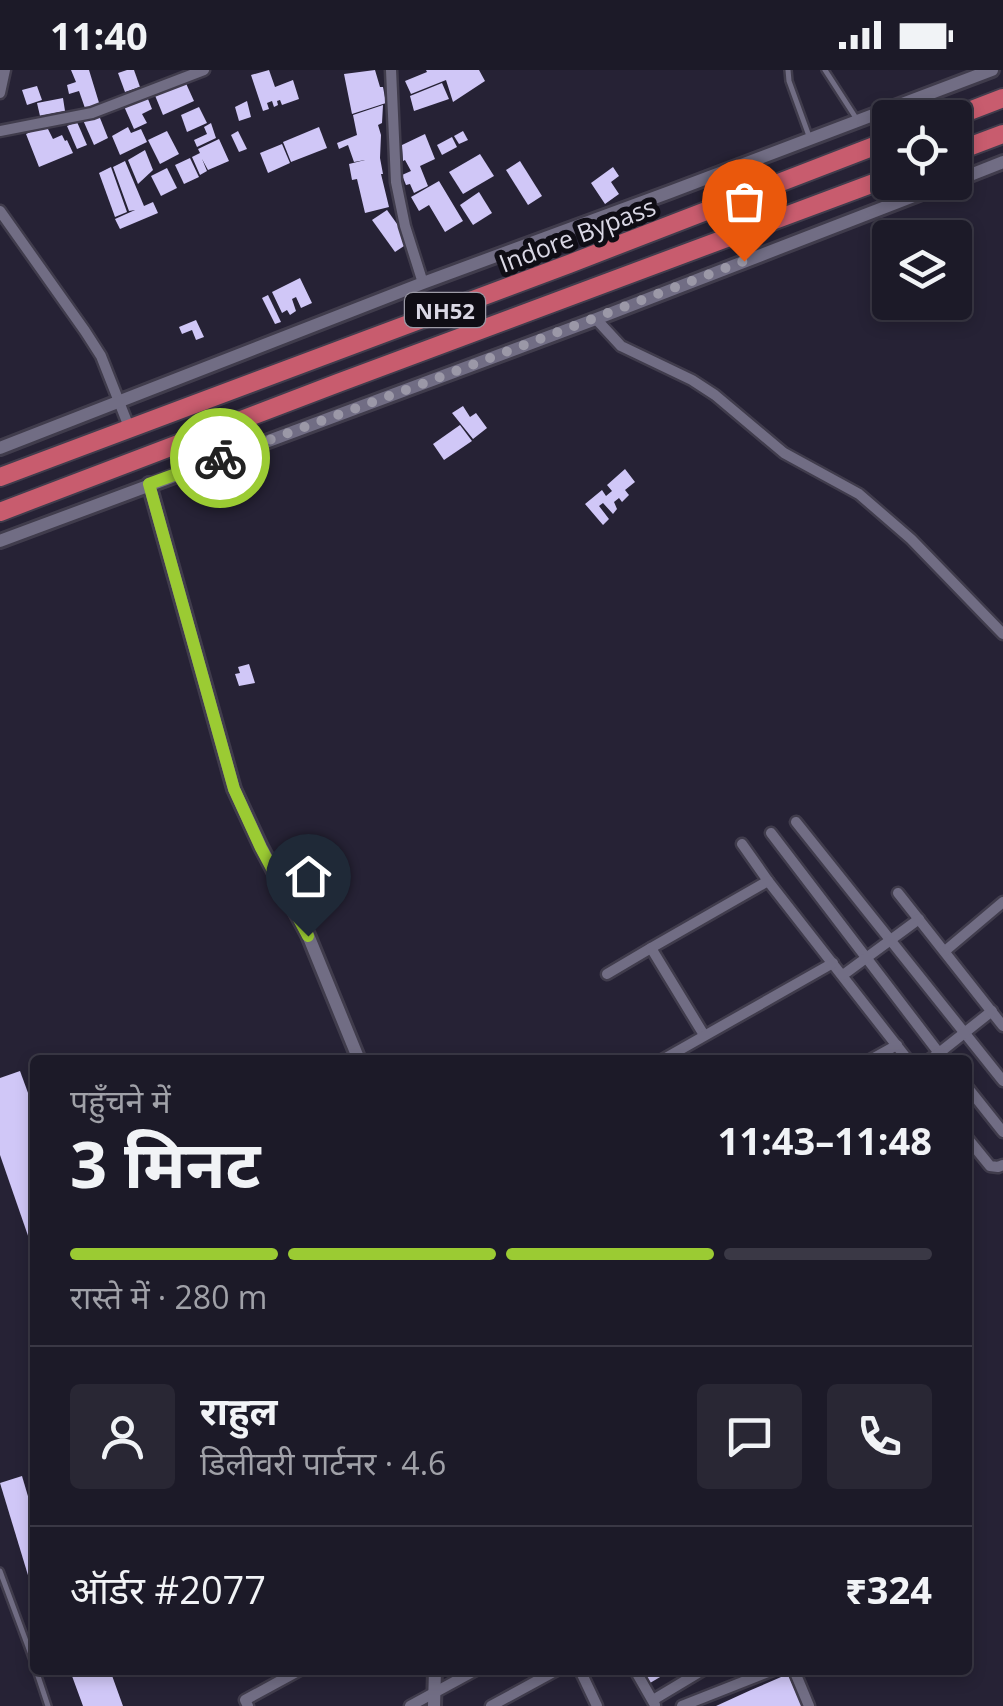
<!DOCTYPE html>
<html lang="hi">
<meta charset="utf-8">
<style>
:root{--surface:#1c1a28;--page:#292734;--text:#f1f3f6;--muted:#a0a1a8;--line:#3a3845;--accent:#9bcb33}
body{margin:0;font-family:"Open Sans","Noto Sans Devanagari",sans-serif;background:var(--page);color:var(--text);height:100vh;display:flex;flex-direction:column;font-size:38px;white-space:nowrap}
*{box-sizing:border-box;margin:0}
p{font-size:32px;color:var(--muted)}
.icon{flex:none;width:55px;height:55px;fill:none;stroke:currentColor;stroke-width:2;stroke-linecap:round;stroke-linejoin:round}
.map{position:relative;flex:1;overflow:hidden}
.panel{position:absolute;left:30px;top:985px;width:942px;height:620px;display:flex;flex-direction:column;background:var(--surface);border-radius:10px;box-shadow:0 5px 15px #0003,0 0 0 2px var(--line)}
.panel>*{flex:none}
.controls{position:absolute;left:872px;top:30px;display:grid;gap:20px}
.controls a{display:grid;place-items:center;width:100px;height:100px;border-radius:10px;background:var(--surface);box-shadow:0 5px 15px #0003,0 0 0 2px var(--line);font-size:50px}
.pin{position:absolute;display:grid;place-items:center;width:85px;height:85px;color:#fff;margin:-102px -42px;border-radius:50% 50% 50% 0;rotate:-45deg;box-shadow:0 0 10px #0007}
.pin .icon{rotate:45deg}
.courier{position:absolute;display:grid;place-items:center;width:100px;height:100px;margin:-50px;border:8px solid #9bcb33;border-radius:50%;background:#fff;color:#222;box-shadow:0 2px 12px #0007}
.head em{font-style:normal;font-weight:700}
.head div{display:flex;flex-direction:column-reverse}
.head{display:flex;align-items:center;justify-content:space-between;height:170px;padding:0 40px}
h1{font-size:65px;font-weight:700;line-height:75px}
.bar{display:grid;grid-template-columns:repeat(4,1fr);gap:15px 10px;align-content:center;height:120px;padding:0 40px}
.bar i{height:12px;border-radius:8px;background:var(--line)}
.bar .active{background:var(--accent)}
.bar p{grid-column:span 4}
.line{display:flex;align-items:center;gap:25px;padding:0 40px;border-top:2px solid var(--line)}
.line div{flex:1}
.round{display:grid;place-items:center;flex:none;width:105px;height:105px;border-radius:10px;background:var(--page)}
.status{display:flex;justify-content:space-between;align-items:center;height:70px;padding:0 50px;background:var(--surface);direction:ltr}
.status svg{height:28px;fill:currentColor}
.map>svg:first-child{display:block}
.building{fill:#d0c7f7}
.lines{fill:none;stroke-linecap:round;stroke-linejoin:round}
.service-casing{stroke:#403c4c;stroke-width:10}
.minor-casing{stroke:#403c4c;stroke-width:15}
.tertiary-casing{stroke:#403c4c;stroke-width:18}
.trunk-casing{stroke:#403c4c;stroke-width:22}
.service{stroke:#716d84;stroke-width:5}
.minor{stroke:#716d84;stroke-width:10}
.tertiary{stroke:#716d84;stroke-width:12}
.trunk{stroke:#c85c6e;stroke-width:18}
.done{stroke:#9b98a7;stroke-width:10;stroke-dasharray:0 18}
.route{stroke:#9bcb33;stroke-width:12}
.labels{text-anchor:middle;dominant-baseline:central;stroke-width:10;stroke-linejoin:round;paint-order:stroke}
.shield{fill:#0f0d15;stroke:#9d9ba7;stroke-width:2.5}
.shield-label{font-size:22px;font-weight:bold;fill:#dad8e5}
.street-label{font-size:25px;fill:#dad8e5;stroke:#0f0d15}
</style>
<div class="status"><b>11:40</b><svg viewBox="0 0 49 12"><path d="M0 12V9h3v3zM5 12V6h3v6zM10 12V3h3v9zM15 12V0h3v12zM26 1h20v11H26zM47 4h2v5h-2z"/></svg></div>
<div class="map">
<svg width="1003" height="1636" viewBox="0 0 1003 1636">
<rect width="100%" height="100%" fill="#262235"/>
<g class="building">
<path d="M71,0H89L100,36L86,41L79,21L69,24L67,15L76,12Z"/>
<path d="M127,0H134L140,17L125,22L118,3Z"/>
<path d="M269,0L275,17L293,10L299,29L282,35L280,30L277,31L278,35L274,37L272,31L267,33L269,39L263,41L251,5Z"/>
<path d="M375,0L380,17H383L386,33L352,44L344,4Z"/>
<path d="M426,0H479L485,11L453,32L446,10L411,24L405,11L427,2Z"/>
<path d="M184,9L194,31L163,45L154,23Z"/>
<path d="M442,13L449,29L414,41L410,26Z"/>
<path d="M37,16L42,30L27,35L22,20Z"/>
<path d="M146,24L152,39L142,44L147,53L134,59L123,34Z"/>
<path d="M63,28L65,41L40,46L37,33Z"/>
<path d="M247,31L251,47L239,51L235,37Z"/>
<path d="M383,35L382,53L378,55L381,65L380,88L383,104H381L389,137L365,143L357,109L352,110L349,94L365,90L354,92L348,75L339,79L337,73L357,65L353,45Z"/>
<path d="M199,37L207,53L187,62L181,45Z"/>
<path d="M98,43L108,68L94,75L83,50Z"/>
<path d="M77,52L87,75L77,79L67,56Z"/>
<path d="M211,53L216,68L197,77L194,70L207,64L204,57Z"/>
<path d="M46,55L53,69L62,65L65,71L67,70L73,83L39,97L26,64Z"/>
<path d="M128,57L131,63L141,59L147,72L120,85L112,66Z"/>
<path d="M319,57L327,78L291,92L283,72Z"/>
<path d="M167,61L179,84L160,94L148,70Z"/>
<path d="M238,61L247,79L239,82L231,65Z"/>
<path d="M463,61L468,70L459,74L454,66Z"/>
<path d="M425,64L435,89L420,96L428,116L414,123L410,114L406,115L402,105L411,101L405,90L403,91L402,75Z"/>
<path d="M452,67L457,77L442,85L437,75Z"/>
<path d="M219,69L229,91L208,100L202,89L207,101L200,105L192,87L200,83L198,79Z"/>
<path d="M282,74L290,93L268,103L260,83Z"/>
<path d="M145,80L153,100L138,114L128,90Z"/>
<path d="M480,84L494,106L463,124L449,102Z"/>
<path d="M190,88L199,107L184,114L175,95Z"/>
<path d="M125,91L144,136L153,132L158,143L120,159L115,149L135,140L129,141L113,97Z"/>
<path d="M520,91L542,126L528,135L506,100Z"/>
<path d="M111,97L127,142L115,147L99,103Z"/>
<path d="M613,97L619,106L611,112L619,124L605,134L591,113Z"/>
<path d="M167,98L177,118L161,126L151,106Z"/>
<path d="M439,111L463,151L445,162L429,135L419,141L411,127Z"/>
<path d="M479,122L492,143L473,155L460,135Z"/>
<path d="M387,140L410,172L395,182L372,150Z"/>
<path d="M300,208L312,233L301,238L296,227L292,229L296,241L290,245L287,240L282,243L272,222Z"/>
<path d="M268,225L281,252L275,254L262,228Z"/>
<path d="M196,250L204,267L196,270L192,260L182,264L179,257Z"/>
<path d="M463,336L470,347L476,343L487,358L473,369L452,343Z"/>
<path d="M460,355L472,371L444,390L433,374Z"/>
<path d="M625,399L635,412L625,420L629,425L622,432L619,428L614,432L617,439L613,444L603,433L599,436L609,449L603,455L585,434L602,420L606,426L612,421L607,415Z"/>
<path d="M249,594L255,613L239,616L235,604L240,603L238,597Z"/>
<path d="M20,1001L35,1042L34,1183L0,1085V1008Z"/>
<path d="M22,1406L35,1450L34,1525L0,1413Z"/>
<path d="M82,1600H110L123,1636H83L72,1606L83,1602Z"/>
<path d="M642,1600H672L650,1613Z"/>
<path d="M788,1604L802,1636H716L751,1620Z"/>
</g>
<g class="lines">
<g class="service-casing">
<g id="service">
<path d="M788,0L789,11L809,66"/>
<path d="M825,0L856,48"/>
<path d="M0,1501L33,1590"/>
<path d="M36,1600L48,1636"/>
</g>
</g>
<g class="minor-casing">
<g id="minor">
<path d="M391,0L396,112L405,156L423,213"/>
<path d="M0,23L5,0"/>
<path d="M0,61L92,43L204,0"/>
<path d="M0,141L85,261L101,286L129,357"/>
<path d="M596,249L621,276L692,310L715,325L784,383L859,424L911,469L1003,564"/>
<path d="M796,752L1003,1011"/>
<path d="M771,763L939,983L992,941"/>
<path d="M742,774L768,811L908,990"/>
<path d="M898,823L1003,956"/>
<path d="M945,881L1003,832"/>
<path d="M607,904L651,878"/>
<path d="M843,905L919,849"/>
<path d="M704,965L651,878L768,811"/>
<path d="M662,990L833,893"/>
<path d="M870,990L897,975"/>
<path d="M929,990L939,983L945,990"/>
<path d="M968,1018L1003,1062"/>
<path d="M968,1069L990,1096L998,1097L1003,1095"/>
<path d="M580,1600L597,1636"/>
<path d="M635,1600L655,1635"/>
<path d="M794,1600L809,1636"/>
<path d="M653,1630L703,1600"/>
<path d="M248,1636L245,1630L300,1600"/>
<path d="M410,1636L476,1600"/>
<path d="M491,1636L557,1600"/>
<path d="M682,1636L773,1600"/>
</g>
</g>
<g class="tertiary-casing">
<g id="tertiary">
<path d="M955,111L1003,92"/>
<path d="M0,378L423,213L670,122L992,0"/>
<path d="M149,414L234,719L261,777L308,865L359,990"/>
<path d="M0,471L596,249L950,112"/>
<path d="M434,1636L435,1600"/>
</g>
</g>
<g class="trunk-casing">
<g id="trunk">
<path d="M951,48L1003,28"/>
<path d="M955,82L1003,64"/>
<path d="M0,407L569,194L890,70"/>
<path d="M0,442L338,313L890,107"/>
</g>
</g>
<use href="#service" class="service"/>
<use href="#minor" class="minor"/>
<use href="#tertiary" class="tertiary"/>
<use href="#trunk" class="trunk"/>
</g>
<g class="lines">
<path class="done" d="M220,388L422,314L744,191"/>
<path class="route" d="M220,388L149,414L234,719L261,778L308,866"/>
</g>
<g class="labels">
<rect class="shield" x="405" y="223" width="80" height="34" rx="8"/>
<g class="shield-label">
<text x="445" y="240">NH52</text>
</g>
<g class="street-label">
<text transform="translate(577 164) rotate(-21)">Indore Bypass</text>
</g>
</g>
</svg>
<div class="controls">
<a><svg class="icon" aria-label="locate" viewBox="0 0 24 24"><circle cx="12" cy="12" r="6"/><path d="M12 2v4M12 18v4M2 12h4M18 12h4"/></svg></a>
<a><svg class="icon" aria-label="layers" viewBox="0 0 24 24"><path d="M12 4l9 5-9 5-9-5zM3 14l9 5 9-5"/></svg></a>
</div>
<div class="pin" style="left:744px;top:191px;background:#ea580c"><svg class="icon" aria-label="bag" viewBox="0 0 24 24"><path d="M5 8h14l-1 12H6zM9 8a3 3 0 0 1 6 0"/></svg></div>
<div class="pin" style="left:308px;top:866px;background:#1f2937"><svg class="icon" aria-label="home" viewBox="0 0 24 24"><path d="M3 11l9-7 9 7M6 9v11h12V9"/></svg></div>
<div class="courier" style="left:220px;top:388px"><svg class="icon" aria-label="bike" viewBox="0 0 24 24"><circle cx="6" cy="16" r="4"/><circle cx="18" cy="16" r="4"/><path d="M6 16l4-8h5l3 8M10 8l3 8H6M13 5h3"/></svg></div>
<section class="panel">
<div class="head"><div><h1>3 मिनट</h1><p>पहुँचने में</p></div><em>11:43–11:48</em></div>
<div class="bar"><i class="active"></i><i class="active"></i><i class="active"></i><i></i><p>रास्ते में · 280 m</p></div>
<div class="line" style="height:180px"><a class="round"><svg class="icon" aria-label="person" viewBox="0 0 24 24"><circle cx="12" cy="8" r="4"/><path d="M4 21q1-7 8-7t8 7"/></svg></a><div><b>राहुल</b><p>डिलीवरी पार्टनर · 4.6</p></div><a class="round"><svg class="icon" aria-label="chat" viewBox="0 0 24 24"><path d="M4 5h16v11H9l-5 4z"/></svg></a><a class="round"><svg class="icon" aria-label="phone" viewBox="0 0 24 24"><path d="M5 4h4l2 5-3 2q2 4 5 5l2-3 5 2v4C11 20 4 13 5 4z"/></svg></a></div>
<div class="line" style="height:130px"><div>ऑर्डर #2077</div><b>₹324</b></div>
</section>
</div>
